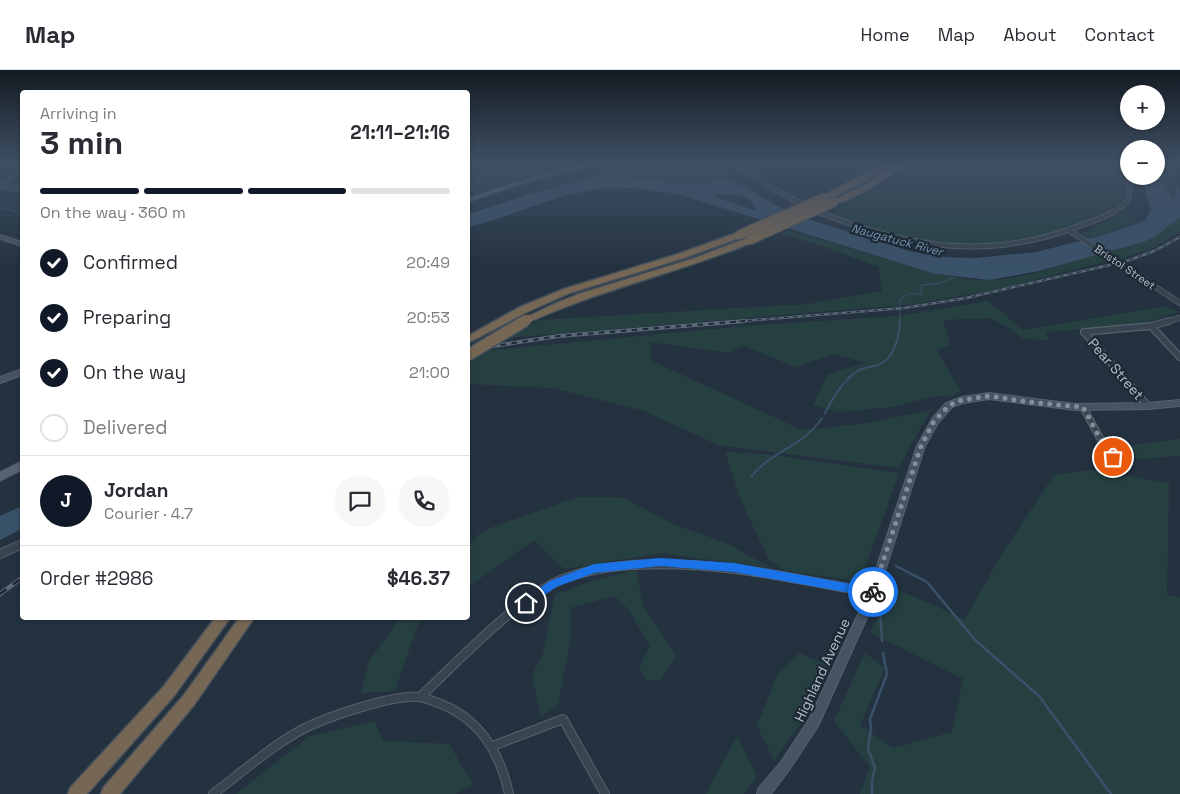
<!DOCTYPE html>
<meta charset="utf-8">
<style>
:root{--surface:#fff;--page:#f7f7f7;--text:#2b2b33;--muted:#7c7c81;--line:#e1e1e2;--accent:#111827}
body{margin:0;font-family:"Space Grotesk",sans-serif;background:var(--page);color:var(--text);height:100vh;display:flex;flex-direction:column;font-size:19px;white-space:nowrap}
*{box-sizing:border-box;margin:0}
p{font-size:16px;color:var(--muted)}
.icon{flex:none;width:28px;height:28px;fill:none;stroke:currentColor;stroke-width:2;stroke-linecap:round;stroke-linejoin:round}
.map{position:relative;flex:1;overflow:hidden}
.details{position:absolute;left:20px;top:20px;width:450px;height:530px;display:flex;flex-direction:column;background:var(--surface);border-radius:5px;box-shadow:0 1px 4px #0004}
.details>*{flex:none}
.controls{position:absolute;left:1120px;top:15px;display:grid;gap:10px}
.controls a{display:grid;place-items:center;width:45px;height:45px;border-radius:50%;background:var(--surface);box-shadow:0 1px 4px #0004;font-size:25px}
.pin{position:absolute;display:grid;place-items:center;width:42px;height:42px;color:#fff;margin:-21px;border:2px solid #fff;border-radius:50%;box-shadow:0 1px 5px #0007}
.courier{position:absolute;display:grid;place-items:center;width:50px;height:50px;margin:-25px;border:4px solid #1a73e8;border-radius:50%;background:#fff;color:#222;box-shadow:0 1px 6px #0007}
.overview em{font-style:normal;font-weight:600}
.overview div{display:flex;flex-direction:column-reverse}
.overview{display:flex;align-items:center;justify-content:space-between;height:85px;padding:0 20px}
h1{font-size:32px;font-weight:600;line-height:38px}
.bar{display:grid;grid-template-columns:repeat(4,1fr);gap:8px 5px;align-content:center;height:60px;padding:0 20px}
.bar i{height:6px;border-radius:4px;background:var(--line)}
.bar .current{background:var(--accent)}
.bar p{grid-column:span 4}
.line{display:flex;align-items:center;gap:12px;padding:0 20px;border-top:1px solid var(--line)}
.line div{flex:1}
.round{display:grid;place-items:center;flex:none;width:52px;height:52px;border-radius:26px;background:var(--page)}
ol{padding:0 20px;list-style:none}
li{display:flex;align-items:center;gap:15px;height:55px}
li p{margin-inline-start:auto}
li .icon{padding:5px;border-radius:50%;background:var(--accent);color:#fff;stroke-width:4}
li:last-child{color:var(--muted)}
li i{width:28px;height:28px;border:2px solid var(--line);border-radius:50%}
header{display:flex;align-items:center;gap:30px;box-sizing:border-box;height:70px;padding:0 25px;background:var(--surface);border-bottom:1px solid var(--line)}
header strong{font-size:24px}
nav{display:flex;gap:28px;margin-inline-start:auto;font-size:18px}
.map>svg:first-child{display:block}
.green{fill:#264041}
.water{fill:#395169;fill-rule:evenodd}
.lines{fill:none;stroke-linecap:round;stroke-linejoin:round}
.stream-far2{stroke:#395169;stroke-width:1}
.stream-far1{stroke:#395169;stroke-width:2}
.stream{stroke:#395169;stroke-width:2.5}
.minor-far2-casing{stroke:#56626d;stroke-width:6}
.minor-far1-casing{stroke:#56626d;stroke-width:8}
.minor-casing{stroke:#56626d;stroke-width:10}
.secondary-casing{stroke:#56626d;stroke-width:2}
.primary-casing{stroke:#424d59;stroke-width:2}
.motorway-casing{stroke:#434f5a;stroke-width:3}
.minor-far2{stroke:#384450;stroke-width:4.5}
.minor-far1{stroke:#384450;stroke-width:5.5}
.minor{stroke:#384450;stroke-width:8}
.secondary{fill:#465363;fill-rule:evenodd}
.primary{fill:#566370;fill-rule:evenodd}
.motorway{fill:#766755;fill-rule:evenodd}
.rail-far2-casing{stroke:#5a6877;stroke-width:2.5}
.rail-far1-casing{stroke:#5a6877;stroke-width:4}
.rail-casing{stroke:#5a6877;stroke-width:4.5}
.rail-far2{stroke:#1d2935;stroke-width:1;stroke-dasharray:4.5;stroke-linecap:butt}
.rail-far1{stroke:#1d2935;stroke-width:2;stroke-dasharray:5.5;stroke-linecap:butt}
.rail{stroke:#1d2935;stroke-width:2.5;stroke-dasharray:8;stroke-linecap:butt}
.motorway-bridge-far1-casing{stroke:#434f5a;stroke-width:11;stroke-linecap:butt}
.motorway-bridge-casing{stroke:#434f5a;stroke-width:14;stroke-linecap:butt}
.motorway-bridge-far1{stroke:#766755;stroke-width:9}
.motorway-bridge{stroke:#766755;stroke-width:11}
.route{fill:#1a73e8}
.done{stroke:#828e9a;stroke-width:5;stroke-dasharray:0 9}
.labels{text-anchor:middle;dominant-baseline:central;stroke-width:4.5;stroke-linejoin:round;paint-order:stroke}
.far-street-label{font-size:11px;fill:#b5bfca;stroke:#1d2935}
.far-water-label{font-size:12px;font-style:italic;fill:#7491ae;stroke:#1d2935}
.street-label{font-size:14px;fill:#b5bfca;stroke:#1d2935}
</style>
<header>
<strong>Map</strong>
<nav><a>Home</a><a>Map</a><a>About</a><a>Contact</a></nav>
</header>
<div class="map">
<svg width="1180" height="724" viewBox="0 0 1180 724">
<rect width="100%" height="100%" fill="#243240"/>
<g class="green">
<path d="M468,95H576L468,126Z"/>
<path d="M599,95H729L737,100L709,113L686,115L614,108L584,103L585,98Z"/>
<path d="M908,95H1018L1031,103L1056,95H1122L1123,105L1121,133C1097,143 1073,158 1048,165C975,187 900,169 831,143L896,107Z"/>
<path d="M1158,95H1169L1174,106L1177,124L1173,130L1164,115L1163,102Z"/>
<path d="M1122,143L1141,152L1089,169L1082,164Z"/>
<path d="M1180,147V161L1153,178L1118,190L1107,182L1156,166Z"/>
<path d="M789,160L935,204C953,207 971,211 990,210C1026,209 1062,194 1096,184L1109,191L995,220L915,234L507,268L539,250L808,234L882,221L878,197L828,178L781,163Z"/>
<path d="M988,231L1023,260L1165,236L1178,242L1143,254L1046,262L1048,270L1024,269L1009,258L990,248L943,250L950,275L937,280L960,321L950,327L936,326L893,337L838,342L813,335L828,304L865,293L834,284L795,297L743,275L729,283L650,272L652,291L802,360L861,354L931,340L898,398L718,375L644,341L553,318L468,314V293L483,281L745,256L897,246Z"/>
<path d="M1180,369V386L1137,389L1125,376Z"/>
<path d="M725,382L765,384L899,403L860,511L785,501L769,490L741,431Z"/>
<path d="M1091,400L1169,413L1167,525L1180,527V724H860L870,697L834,651L865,583L885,598L860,655L893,678L952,662L963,609L870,562L881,542L891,517L965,549L1003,482L1054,405Z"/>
<path d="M578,427L624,428L675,455L726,473L772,498L660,483L564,499L534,470L468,517V475L485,460Z"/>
<path d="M636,500L643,535L676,586L660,611L646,609L639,597L650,576L629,540L615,526L570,538V572L558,634L541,647L532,605L543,584L555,525L595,510Z"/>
<path d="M401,548H424L419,551L395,621L361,623L369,591Z"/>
<path d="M799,583L830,596L811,640L774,690L757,656L778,603Z"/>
<path d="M375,651L383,671L449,674L473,714L456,724H236L310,666Z"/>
<path d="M737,666L757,706L744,724H706Z"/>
</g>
<g class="water">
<path d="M1156,95L1163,102L1164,115L1173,130L1177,124L1174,106L1169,95H1172L1180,121V147L1156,166L1146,171L1039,201L990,210L935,204L681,125C656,121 630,116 605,118C557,122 514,147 468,157V144L527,125L591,107L608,106L668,112H706L722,108L732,110L785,140L811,150L909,181L942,187L975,188L1036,182L1104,165L1144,151L1151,141L1142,106H1156ZM716,124L741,125L752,131L753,136L758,141L715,127Z"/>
<path d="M22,436V459L0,470V446Z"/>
</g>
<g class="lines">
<g class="stream-far2">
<path d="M0,137L18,142L22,147"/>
<path d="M900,236V229L908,224H921V215L941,213L955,207"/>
<path d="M900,240V252"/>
</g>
<g class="stream-far1">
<path d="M825,343C833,328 842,312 856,302C862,297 871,297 878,295C895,289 899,266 900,251"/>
<path d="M751,407C772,380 802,378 822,348"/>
</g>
<g class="stream">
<path d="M896,496L927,512L975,570L1039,626L1111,724"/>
<path d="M876,536L880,539L882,571"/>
<path d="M872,724V710L875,698L868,679L871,658L870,649L887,604L883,583"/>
</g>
<g class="minor-far2-casing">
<g id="minor-far2">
<path d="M737,95L775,120L806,136"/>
<path d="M0,115L22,120"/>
<path d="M1,115L22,102"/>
<path d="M814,140C904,177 986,192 1079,156C1093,151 1126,141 1129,125C1131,115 1128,105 1128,95"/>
<path d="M1070,161L1180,233"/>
<path d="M1165,252L1180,248"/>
</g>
</g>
<g class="minor-far1-casing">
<g id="minor-far1">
<path d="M1151,256L1180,287"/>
<path d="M1084,262L1148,336"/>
<path d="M1084,262L1151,256L1169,251"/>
<path d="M1083,337L1107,381L1119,392"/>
</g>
</g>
<g class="minor-casing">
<g id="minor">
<path d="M0,484L22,474"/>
<path d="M420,627C462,588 502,543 552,514C577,501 606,497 633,495C714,490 793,508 873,523"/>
<path d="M493,676L563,649L605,724"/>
<path d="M213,724C242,702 270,677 303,659C327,647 393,624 420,627C427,628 434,632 441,634C481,650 500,683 509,724"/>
</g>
</g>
<g class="secondary-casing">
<g id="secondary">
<path d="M0,165L22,172V176L0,169Z"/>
<path d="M22,299V305L0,313V307Z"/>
<path d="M989,323L1075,334L1148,333L1180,330V336L1148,339L1075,340L989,329L963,333L952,337L938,353L925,376L878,523L818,656L789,700L771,724H757L758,719L781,692L810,648L868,523L917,376L932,349L946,333L962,327Z"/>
</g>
</g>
<g class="primary-casing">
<g id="primary">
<path d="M581,95H591L531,111L468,132V128L527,109Z"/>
<path d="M22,391V400L0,411V402Z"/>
</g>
</g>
<g class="motorway-casing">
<g id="motorway">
<path d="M881,95H890L862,113L826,130L819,128Z"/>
<path d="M894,95H903C893,105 841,139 830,132L866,114Z"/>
<path d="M739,162L743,165L742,167L684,188L570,223L527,242L468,273V266L520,237L564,219L678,184Z"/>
<path d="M750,167L754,170L753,172C680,202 603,219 531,251L528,252L523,249L552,235L579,224L692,189Z"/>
<path d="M215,548H230L174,626L87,724H68L70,718L164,616Z"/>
<path d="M239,548H254L194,635L120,724H101L103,718L184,625Z"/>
</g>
</g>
<use href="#minor-far2" class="minor-far2"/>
<use href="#minor-far1" class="minor-far1"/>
<use href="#minor" class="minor"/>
<use href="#secondary" class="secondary"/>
<use href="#primary" class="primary"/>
<use href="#motorway" class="motorway"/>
<g class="rail-far2-casing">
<path id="rail-far2" d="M730,252L904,238L966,228L1127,191L1154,181L1180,167"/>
</g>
<g class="rail-far1-casing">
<path id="rail-far1" d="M468,280L559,266L745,251"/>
</g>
<g class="rail-casing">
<path id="rail" d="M0,524L22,508"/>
</g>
<use href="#rail-far2" class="rail-far2"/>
<use href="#rail-far1" class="rail-far1"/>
<use href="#rail" class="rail"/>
<g class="motorway-bridge-far1-casing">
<g id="motorway-bridge-far1">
<path d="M739,165L823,128"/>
<path d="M750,170L834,132"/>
<path d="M523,252L528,249"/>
</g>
</g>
<g class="motorway-bridge-casing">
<path id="motorway-bridge" d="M468,285L525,251"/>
</g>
<use href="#motorway-bridge-far1" class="motorway-bridge-far1"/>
<use href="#motorway-bridge" class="motorway-bridge"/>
</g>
<linearGradient id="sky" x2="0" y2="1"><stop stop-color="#141c23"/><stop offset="0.48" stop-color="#3f4f64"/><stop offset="1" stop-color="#3f4f64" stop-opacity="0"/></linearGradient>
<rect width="1180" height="196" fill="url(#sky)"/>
<path class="route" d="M660,488L734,493L873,518L878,522L873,527L734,502L660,496L594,503L556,517L529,536H522L521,533L522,530L550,511L594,494Z"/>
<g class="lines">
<path class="done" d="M873,522L921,376L934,351L950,335L962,330L989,326L1037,333L1083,337L1107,381L1113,387"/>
</g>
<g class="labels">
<g class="far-street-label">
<text transform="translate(1125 197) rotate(34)">Bristol Street</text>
</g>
<g class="far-water-label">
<text transform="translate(897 170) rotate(15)">Naugatuck River</text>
</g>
<g class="street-label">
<text transform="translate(1116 299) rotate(49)">Pear Street</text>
<text transform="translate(822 600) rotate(-65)">Highland Avenue</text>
</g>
</g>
</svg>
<div class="controls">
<a>+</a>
<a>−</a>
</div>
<div class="pin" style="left:1113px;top:387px;background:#ea580c"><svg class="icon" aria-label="bag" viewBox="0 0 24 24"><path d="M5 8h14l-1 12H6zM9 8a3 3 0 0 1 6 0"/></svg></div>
<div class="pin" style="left:526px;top:533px;background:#1f2937"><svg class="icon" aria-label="home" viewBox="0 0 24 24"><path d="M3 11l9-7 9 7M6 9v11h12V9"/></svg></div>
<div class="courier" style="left:873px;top:522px"><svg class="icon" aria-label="bike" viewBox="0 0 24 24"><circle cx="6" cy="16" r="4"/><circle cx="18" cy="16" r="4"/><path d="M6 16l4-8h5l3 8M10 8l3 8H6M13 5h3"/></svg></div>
<section class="details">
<div class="overview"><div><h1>3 min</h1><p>Arriving in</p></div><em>21:11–21:16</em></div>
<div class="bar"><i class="current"></i><i class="current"></i><i class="current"></i><i></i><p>On the way · 360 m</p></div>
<ol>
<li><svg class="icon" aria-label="check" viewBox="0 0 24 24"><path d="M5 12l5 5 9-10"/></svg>Confirmed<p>20:49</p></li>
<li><svg class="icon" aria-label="check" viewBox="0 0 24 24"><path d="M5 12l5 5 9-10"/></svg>Preparing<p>20:53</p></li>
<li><svg class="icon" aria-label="check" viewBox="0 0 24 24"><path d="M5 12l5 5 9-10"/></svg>On the way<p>21:00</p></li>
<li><i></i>Delivered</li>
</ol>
<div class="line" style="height:90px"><b class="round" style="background:var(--accent);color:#fff">J</b><div><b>Jordan</b><p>Courier · 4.7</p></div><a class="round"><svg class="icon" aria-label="chat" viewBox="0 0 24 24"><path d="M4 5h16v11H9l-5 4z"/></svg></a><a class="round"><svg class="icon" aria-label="phone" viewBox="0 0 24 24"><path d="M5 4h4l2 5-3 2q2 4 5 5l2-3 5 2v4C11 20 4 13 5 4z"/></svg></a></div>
<div class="line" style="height:65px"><div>Order #2986</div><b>$46.37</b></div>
</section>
</div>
